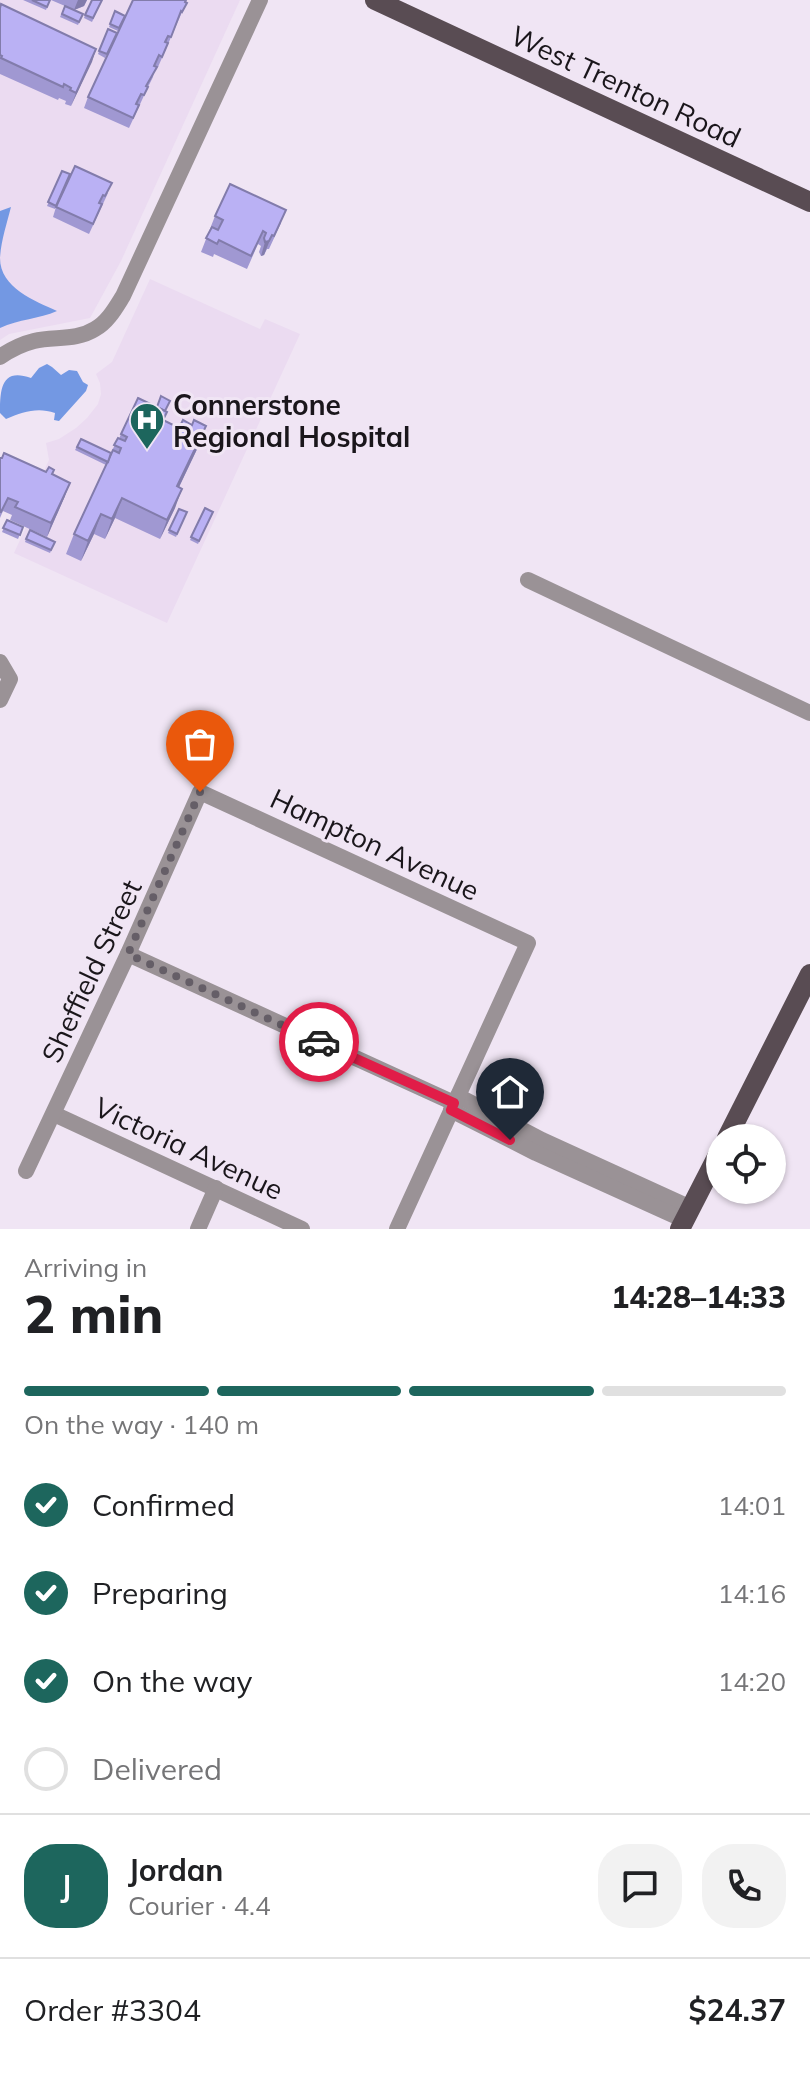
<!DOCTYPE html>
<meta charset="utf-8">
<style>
:root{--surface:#fff;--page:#f2f2f2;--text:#202124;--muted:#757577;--line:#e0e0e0;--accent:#1d665d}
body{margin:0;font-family:Mulish,sans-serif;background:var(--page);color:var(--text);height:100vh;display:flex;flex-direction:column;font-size:30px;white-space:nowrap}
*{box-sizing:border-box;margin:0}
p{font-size:26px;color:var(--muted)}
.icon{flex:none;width:44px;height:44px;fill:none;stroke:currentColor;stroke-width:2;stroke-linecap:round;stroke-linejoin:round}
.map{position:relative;height:1229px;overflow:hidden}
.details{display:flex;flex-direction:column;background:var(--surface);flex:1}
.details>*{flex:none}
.buttons{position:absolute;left:706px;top:1124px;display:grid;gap:16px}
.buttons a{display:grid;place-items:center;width:80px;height:80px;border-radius:50%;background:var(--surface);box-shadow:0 2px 6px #0004;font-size:40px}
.pin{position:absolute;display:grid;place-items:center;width:68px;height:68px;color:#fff;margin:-82px -34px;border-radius:50% 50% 50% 0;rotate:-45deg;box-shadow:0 0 8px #0007}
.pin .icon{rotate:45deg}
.courier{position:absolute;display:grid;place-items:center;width:80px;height:80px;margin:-40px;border:6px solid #e11d48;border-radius:50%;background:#fff;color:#222;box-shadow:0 2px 10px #0007}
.headline em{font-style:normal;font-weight:800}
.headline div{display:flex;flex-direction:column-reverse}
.headline{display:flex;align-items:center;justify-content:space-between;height:136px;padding:0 24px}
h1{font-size:52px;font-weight:800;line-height:60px}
.bar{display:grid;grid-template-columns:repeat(4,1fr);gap:12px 8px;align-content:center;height:96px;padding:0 24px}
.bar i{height:10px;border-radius:6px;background:var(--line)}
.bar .current{background:var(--accent)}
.bar p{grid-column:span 4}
.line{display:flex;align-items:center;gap:20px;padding:0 24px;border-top:2px solid var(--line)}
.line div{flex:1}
.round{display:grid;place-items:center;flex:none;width:84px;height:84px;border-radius:32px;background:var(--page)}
ol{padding:0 24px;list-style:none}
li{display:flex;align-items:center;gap:24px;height:88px}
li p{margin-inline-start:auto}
li .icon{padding:8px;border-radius:50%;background:var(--accent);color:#fff;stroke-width:4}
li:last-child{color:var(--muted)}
li i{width:44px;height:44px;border:4px solid var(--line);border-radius:50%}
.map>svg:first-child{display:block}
.built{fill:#ebdbf1}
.water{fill:#7398e3}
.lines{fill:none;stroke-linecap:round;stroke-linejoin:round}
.minor{stroke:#9a9296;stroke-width:16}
.major{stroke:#594c53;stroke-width:20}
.wall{fill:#a098d2}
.shaded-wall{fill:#827cab}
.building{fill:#bab1f4;stroke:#827cab;stroke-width:2}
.done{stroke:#655e67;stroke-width:8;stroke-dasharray:0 14.4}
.route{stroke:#e11d48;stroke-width:10}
.labels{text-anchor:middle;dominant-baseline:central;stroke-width:6;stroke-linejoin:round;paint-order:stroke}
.street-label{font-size:28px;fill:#1a161b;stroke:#f0e5f4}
.poi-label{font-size:28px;font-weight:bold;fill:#1a161b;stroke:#f0e5f4;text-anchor:start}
</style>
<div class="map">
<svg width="810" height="1229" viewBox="0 0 810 1229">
<rect width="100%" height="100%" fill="#f0e5f4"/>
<g class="built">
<path d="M0,0H240L121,261L90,318L9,334L0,340Z"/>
<path d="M150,279L260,329L265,319L300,334L167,623L14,553L45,486L38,483L49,460L46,443L59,439L76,428L87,418L98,404L101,394L100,383L96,374L112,362Z"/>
</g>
<g class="water">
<path d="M11,207C7,223 1,241 0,258C0,288 35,301 57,311C39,319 19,319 0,328V211Z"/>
<path d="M47,364L52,367L61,375L69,370L77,371L83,382L88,385L86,391L59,421L54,420L55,413C37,407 23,412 6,419L0,413C0,390 1,367 31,378L39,368Z"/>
</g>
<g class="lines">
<g class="minor">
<path d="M0,357C10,350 22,344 34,341C54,336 76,341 95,329C108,322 116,307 123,296L260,0"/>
<path d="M528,580L810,713"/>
<path d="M0,662L10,679L0,700"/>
<path d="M128,954L454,1103"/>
<path d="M458,1096L542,1140L691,1208"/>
<path d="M451,1110L536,1153L684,1220"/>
<path d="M54,1114L302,1229"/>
<path d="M26,1171L128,954L200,792L528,943L397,1229"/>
<path d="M198,1229L216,1188"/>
</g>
<g class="major">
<path d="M375,0L810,202"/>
<path d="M727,1138L810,974"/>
<path d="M680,1229L720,1151"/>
</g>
</g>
<g class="wall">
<path d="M23,0H50L46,10Z"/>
<path d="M51,0H87L84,6L74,10L83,14L78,25L60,17L65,6Z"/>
<path d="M102,0L92,22L84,18L85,15Z"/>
<path d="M186,3L158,67L155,66L153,77L148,87L129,128L84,108L88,97Z"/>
<path d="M0,8L96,49L71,106L65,104L66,101L59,98L58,100L0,74Z"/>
<path d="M115,11L125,16L118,31L109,27Z"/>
<path d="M108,29L117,33L105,58L98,54Z"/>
<path d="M62,171L70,174L55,209L47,206Z"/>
<path d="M108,193L89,234L53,217L56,207Z"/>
<path d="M215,216L281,223L269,249H267L264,255L261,256L259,252L261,246L258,244L247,269L214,254L213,257L201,252Z"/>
<path d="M166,411L163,421L199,445L179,487L175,508L160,539L115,518L105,539L94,534L81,561L66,554L74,534L106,465L75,450L81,439L111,453L118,438L119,439L121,434Z"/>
<path d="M0,458L53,475L65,496L47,537L10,520L12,515L3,511L0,518Z"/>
<path d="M205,508L213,512L198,544L190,540Z"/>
<path d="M179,509L187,512L176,537L168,533Z"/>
<path d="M7,520L23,527L18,539L2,532Z"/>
<path d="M26,539L55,542L50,553L25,542Z"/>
</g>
<g class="shaded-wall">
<path d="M78,0H87L84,6L74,10Z"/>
<path d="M96,49L92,62L71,106L76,93Z"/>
<path d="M272,235L264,255L261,256L265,242Z"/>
<path d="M206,426L199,445L170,506L177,486Z"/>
<path d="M70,483L65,496L47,537L51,523Z"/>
<path d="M182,489L175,508L160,539L167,520Z"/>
<path d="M122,498L115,518L105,539L112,519Z"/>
<path d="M101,514L94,534L81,561L88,541Z"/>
</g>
<g class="building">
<path d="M32,0H50L47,7Z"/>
<path d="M92,0H102L93,18L85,15Z"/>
<path d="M133,0H186L185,2L187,3L182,12L181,11L171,37L168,36L165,42L168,43L162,57L159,55L154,66L157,67L146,86L148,87L144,95L141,94L136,104L139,105L133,118L88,97Z"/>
<path d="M1,4L96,49L76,93L70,90L71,88L64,84L63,87L1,58L2,56L0,55V8Z"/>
<path d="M65,6L83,14L79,22L62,14Z"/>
<path d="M115,11L125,16L119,28L110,24Z"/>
<path d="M108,29L117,33L107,54L99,51Z"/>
<path d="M75,166L112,183L105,196L103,195L99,203L102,204L93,224L56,207Z"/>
<path d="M62,171L70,174L56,206L48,202Z"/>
<path d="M230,184L286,210L274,236L272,235L269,241L265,242L264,238L266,233L263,231L251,256L219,240L217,244L206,238L212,227L218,230L223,220L215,216Z"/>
<path d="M161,396L170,401L165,411L157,407Z"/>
<path d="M138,398L167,412L163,420L179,428L183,420L192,425L194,420L206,426L177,486L182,489L167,520L122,498L112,519L101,514L88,541L74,534L113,450L119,453L121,448L114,445L118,438L125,441L127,437L121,434Z"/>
<path d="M81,439L111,453L108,462L77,447Z"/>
<path d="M4,453L46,472L49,467L54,470L52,474L70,483L51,523L15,507L18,502L8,498L1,512H0V458H2Z"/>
<path d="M205,508L213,512L199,541L191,537Z"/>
<path d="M179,509L187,512L177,534L169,530Z"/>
<path d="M7,520L23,527L20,535L3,528Z"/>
<path d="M30,530L55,542L51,550L26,539Z"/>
</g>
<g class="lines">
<path class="done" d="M200,792L128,954L319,1042"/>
<path class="route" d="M319,1042L454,1103L451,1110L510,1140"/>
</g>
<defs>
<g id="hospital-pin" transform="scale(1.8)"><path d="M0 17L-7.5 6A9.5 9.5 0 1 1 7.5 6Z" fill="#1d665d" stroke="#f0e5f4"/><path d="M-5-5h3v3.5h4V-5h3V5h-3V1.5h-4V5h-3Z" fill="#fff"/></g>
</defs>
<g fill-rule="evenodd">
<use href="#hospital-pin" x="147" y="420"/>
</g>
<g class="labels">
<g class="street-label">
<text transform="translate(626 86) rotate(25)">West Trenton Road</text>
<text transform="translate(375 844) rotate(25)">Hampton Avenue</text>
<text transform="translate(91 971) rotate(-65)">Sheffield Street</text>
<text transform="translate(189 1148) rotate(25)">Victoria Avenue</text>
</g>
<g class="poi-label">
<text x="173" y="404">Connerstone<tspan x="173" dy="32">Regional Hospital</tspan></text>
</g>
</g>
</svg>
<div class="buttons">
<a><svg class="icon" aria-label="locate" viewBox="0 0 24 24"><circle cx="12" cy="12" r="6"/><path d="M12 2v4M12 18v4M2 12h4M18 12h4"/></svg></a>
</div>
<div class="pin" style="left:200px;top:792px;background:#ea580c"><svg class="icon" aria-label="bag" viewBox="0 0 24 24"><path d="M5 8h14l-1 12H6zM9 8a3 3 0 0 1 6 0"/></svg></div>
<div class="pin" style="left:510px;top:1140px;background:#1f2937"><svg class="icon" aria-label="home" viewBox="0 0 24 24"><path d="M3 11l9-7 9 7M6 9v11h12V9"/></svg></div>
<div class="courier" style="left:319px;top:1042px"><svg class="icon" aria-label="car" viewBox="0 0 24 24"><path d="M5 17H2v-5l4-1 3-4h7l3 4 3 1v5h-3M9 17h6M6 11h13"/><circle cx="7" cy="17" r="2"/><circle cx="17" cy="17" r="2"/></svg></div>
</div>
<section class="details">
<div class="headline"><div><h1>2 min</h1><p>Arriving in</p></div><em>14:28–14:33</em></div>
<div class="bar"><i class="current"></i><i class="current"></i><i class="current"></i><i></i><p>On the way · 140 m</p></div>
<ol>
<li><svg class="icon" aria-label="check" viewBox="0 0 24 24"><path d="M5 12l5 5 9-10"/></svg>Confirmed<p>14:01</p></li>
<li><svg class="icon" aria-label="check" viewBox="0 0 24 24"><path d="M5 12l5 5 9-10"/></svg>Preparing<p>14:16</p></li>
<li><svg class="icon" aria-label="check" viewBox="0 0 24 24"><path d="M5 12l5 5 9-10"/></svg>On the way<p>14:20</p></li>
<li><i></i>Delivered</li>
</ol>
<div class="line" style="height:144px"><b class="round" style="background:var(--accent);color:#fff">J</b><div><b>Jordan</b><p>Courier · 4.4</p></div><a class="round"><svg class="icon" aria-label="chat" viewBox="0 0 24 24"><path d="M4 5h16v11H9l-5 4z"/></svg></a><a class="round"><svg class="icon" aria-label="phone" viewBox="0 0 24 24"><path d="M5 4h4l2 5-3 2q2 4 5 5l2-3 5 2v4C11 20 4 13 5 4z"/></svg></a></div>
<div class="line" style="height:104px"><div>Order #3304</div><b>$24.37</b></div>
</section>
